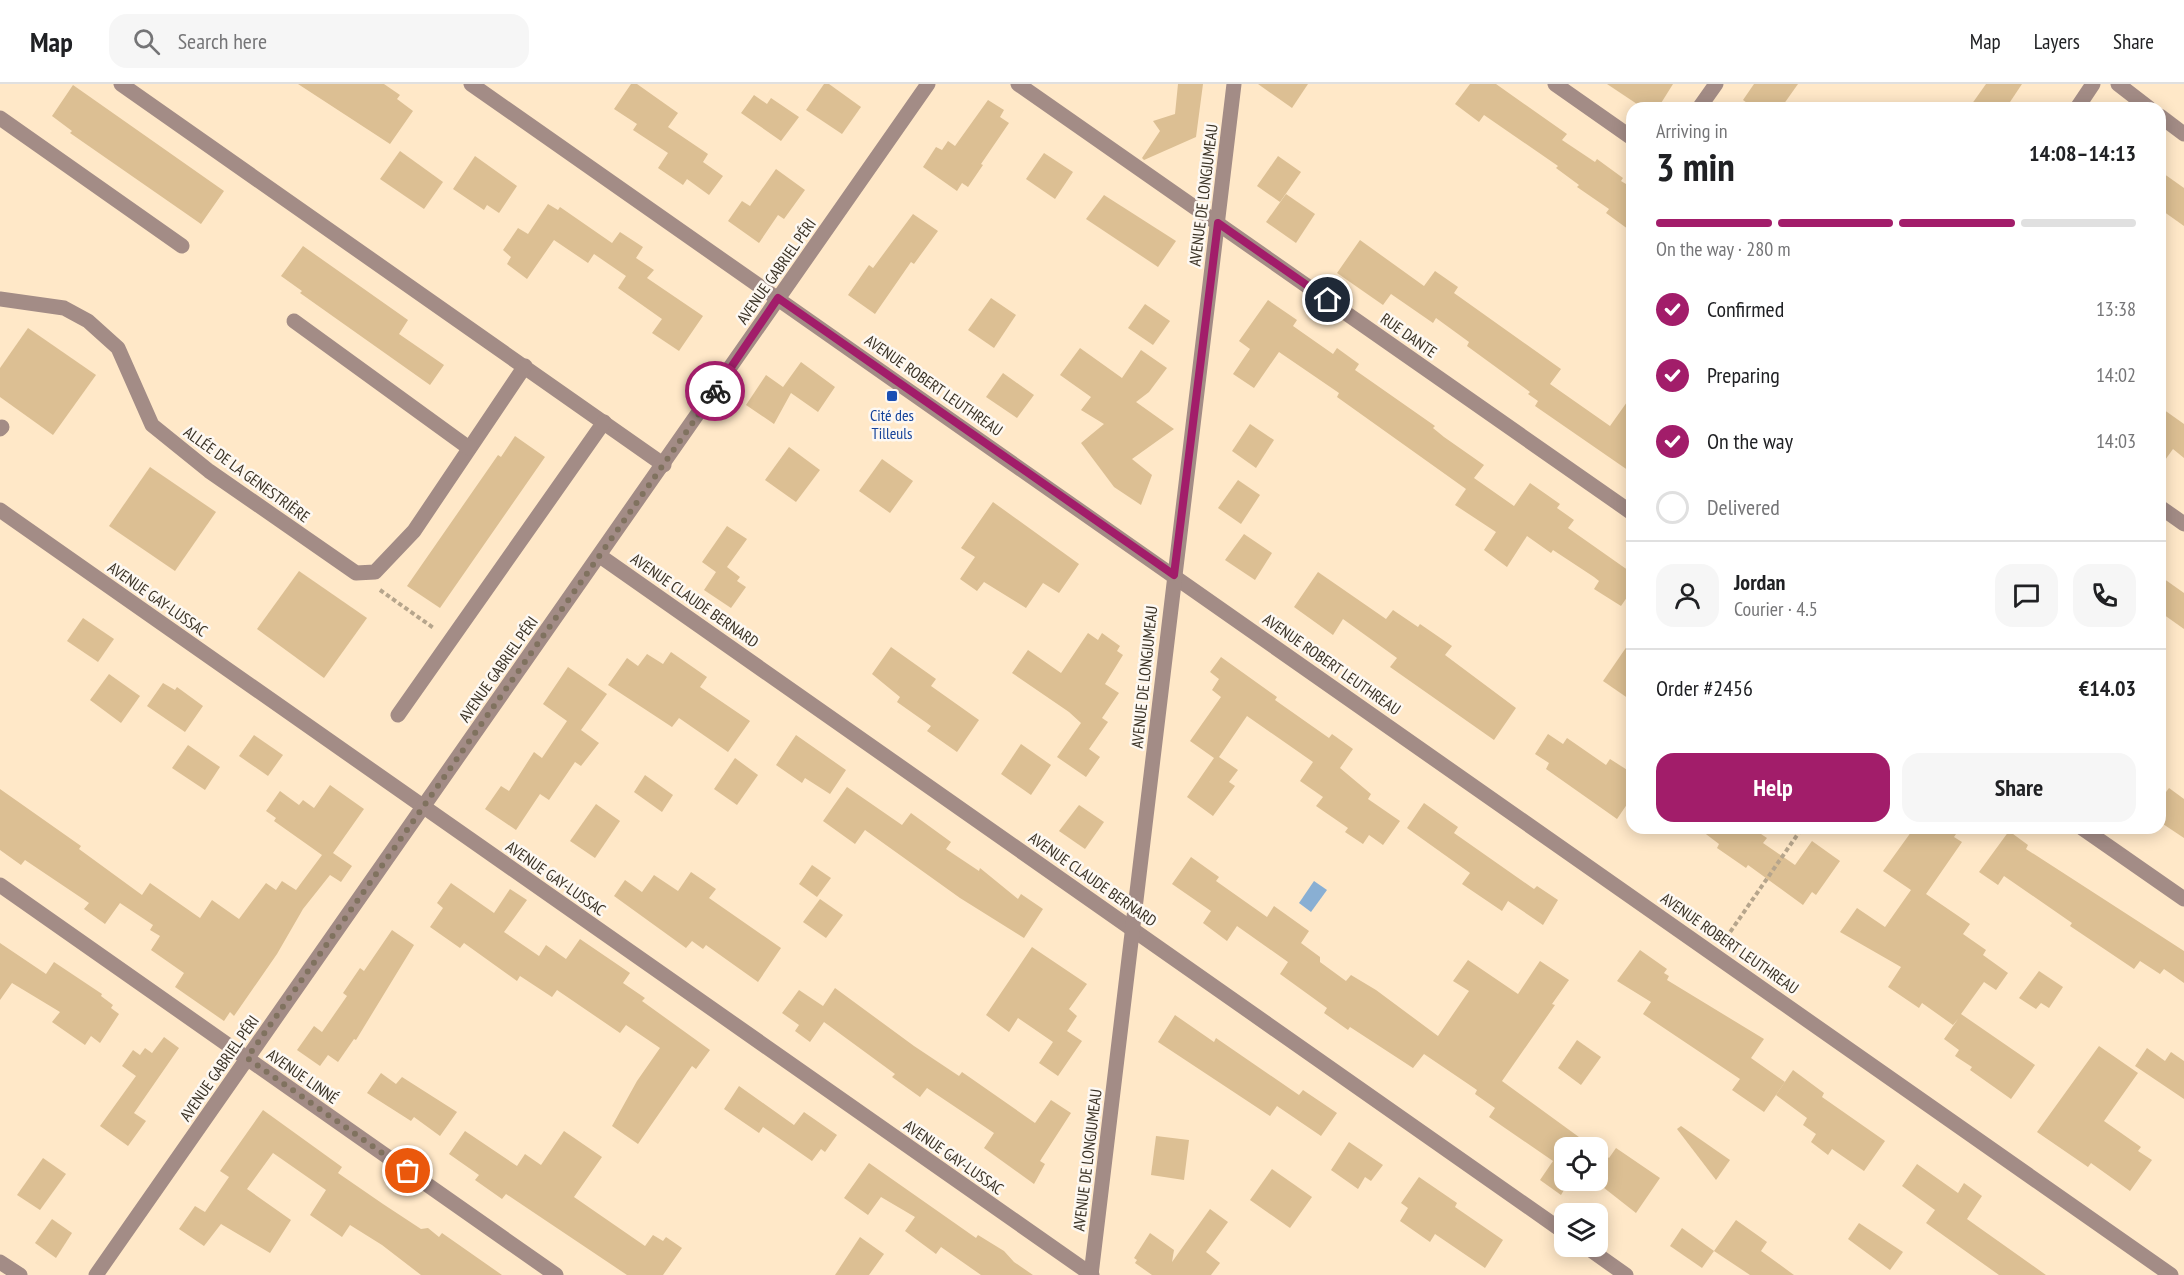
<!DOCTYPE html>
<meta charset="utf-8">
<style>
:root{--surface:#fff;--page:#f6f6f6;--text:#202124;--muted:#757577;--line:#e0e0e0;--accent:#a21d6a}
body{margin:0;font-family:"PT Sans Narrow",sans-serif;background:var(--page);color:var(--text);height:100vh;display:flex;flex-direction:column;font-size:22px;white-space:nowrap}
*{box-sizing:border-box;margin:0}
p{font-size:20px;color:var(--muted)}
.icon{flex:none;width:33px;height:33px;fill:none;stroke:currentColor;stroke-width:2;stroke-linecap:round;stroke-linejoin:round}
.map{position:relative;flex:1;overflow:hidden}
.side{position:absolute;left:1626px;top:18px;width:540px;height:732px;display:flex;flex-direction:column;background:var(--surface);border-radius:18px;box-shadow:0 3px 15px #0003}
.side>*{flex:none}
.buttons{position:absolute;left:1554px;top:1053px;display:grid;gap:12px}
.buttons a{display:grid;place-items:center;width:54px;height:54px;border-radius:12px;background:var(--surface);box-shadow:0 3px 15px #0003;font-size:30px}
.pin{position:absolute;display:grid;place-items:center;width:51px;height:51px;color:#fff;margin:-26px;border:3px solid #fff;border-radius:50%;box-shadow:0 2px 6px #0007}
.courier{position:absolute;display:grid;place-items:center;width:60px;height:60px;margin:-30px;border:4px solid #a21d6a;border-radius:50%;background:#fff;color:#222;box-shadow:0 2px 8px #0007}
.head em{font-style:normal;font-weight:800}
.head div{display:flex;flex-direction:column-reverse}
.head{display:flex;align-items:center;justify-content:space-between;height:102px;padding:0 30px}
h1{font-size:39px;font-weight:800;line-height:45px}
.bar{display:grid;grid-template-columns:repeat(4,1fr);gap:9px 6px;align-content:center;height:72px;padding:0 30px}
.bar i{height:8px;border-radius:4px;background:var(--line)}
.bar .current{background:var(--accent)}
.bar p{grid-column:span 4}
.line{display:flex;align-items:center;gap:15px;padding:0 30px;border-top:2px solid var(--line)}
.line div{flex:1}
.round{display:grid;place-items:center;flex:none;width:63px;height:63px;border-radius:18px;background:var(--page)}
ol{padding:0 30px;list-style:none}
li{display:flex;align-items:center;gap:18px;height:66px}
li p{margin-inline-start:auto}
li .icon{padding:6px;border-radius:50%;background:var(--accent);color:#fff;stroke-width:4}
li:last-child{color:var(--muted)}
li i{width:33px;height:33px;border:3px solid var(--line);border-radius:50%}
.primary-button{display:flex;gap:12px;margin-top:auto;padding:12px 30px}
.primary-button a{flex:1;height:69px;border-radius:18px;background:var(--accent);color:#fff;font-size:24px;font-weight:800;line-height:69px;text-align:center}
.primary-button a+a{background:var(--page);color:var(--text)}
header{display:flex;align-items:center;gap:36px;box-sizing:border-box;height:84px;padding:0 30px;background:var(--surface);border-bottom:2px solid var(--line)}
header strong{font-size:28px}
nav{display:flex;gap:33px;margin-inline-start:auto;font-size:21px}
.search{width:420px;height:54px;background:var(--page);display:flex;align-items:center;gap:15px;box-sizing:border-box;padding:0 21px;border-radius:18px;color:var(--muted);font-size:22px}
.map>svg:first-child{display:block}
.water{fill:#89afd3}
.building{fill:#dcbf93}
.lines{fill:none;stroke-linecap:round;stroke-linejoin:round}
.path{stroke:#b6a58c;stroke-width:4;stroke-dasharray:4.5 3;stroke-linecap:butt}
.minor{stroke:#a38c86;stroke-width:15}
.done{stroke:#80725f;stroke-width:6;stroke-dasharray:0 10.8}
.route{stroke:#a21d6a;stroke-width:8}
.transit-dot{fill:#1a4fb4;stroke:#fdf8f2;stroke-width:2}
.labels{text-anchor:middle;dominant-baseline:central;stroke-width:5;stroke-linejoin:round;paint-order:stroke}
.street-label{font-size:16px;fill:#3b3326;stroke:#fdf8f2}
.transit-label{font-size:16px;fill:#164399;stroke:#fdf8f2}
</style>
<header>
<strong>Map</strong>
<div class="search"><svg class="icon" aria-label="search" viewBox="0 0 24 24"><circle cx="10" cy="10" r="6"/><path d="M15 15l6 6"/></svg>Search here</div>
<nav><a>Map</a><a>Layers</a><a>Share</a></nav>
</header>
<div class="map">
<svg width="2184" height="1191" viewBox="0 0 2184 1191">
<rect width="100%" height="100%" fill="#ffe8c8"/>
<path class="water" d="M1314,797L1327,806L1311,828L1299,819Z"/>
<g class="building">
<path d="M298,0H384L400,11L397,15L413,27L390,60Z"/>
<path d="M631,0H637L678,29L668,43L708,70L703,78L723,92L709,111L687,95L683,101L658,84L668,69L633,46L637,40L614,25Z"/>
<path d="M824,0H829L861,23L842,50L806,26Z"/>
<path d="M1178,0H1203L1196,53L1144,76L1142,74L1160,47L1153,37L1175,30Z"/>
<path d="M1258,0H1308L1292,24Z"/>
<path d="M1470,0H1496L1567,50L1562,56L1595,78L1597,75L1623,94L1621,97L1626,100L1632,93V148L1606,129L1609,125L1577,103L1579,101L1556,84L1558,82L1484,31L1479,38L1455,20Z"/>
<path d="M1607,0H1673L1658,24H1643Z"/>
<path d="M1754,0H1798L1781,24H1754L1743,16Z"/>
<path d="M1986,0H2022L2006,24H1969Z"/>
<path d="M73,1L224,107L201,140L70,49L72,47L52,32Z"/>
<path d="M754,11L767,20L771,14L799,33L781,57L741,29Z"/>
<path d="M988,16L1004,26L1000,33L1009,39L981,80L983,81L968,103L962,99L957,107L923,83L936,63L942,66L948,57L955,62Z"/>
<path d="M400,67L443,98L424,125L380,95Z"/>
<path d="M1044,69L1073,88L1055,115L1026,95Z"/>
<path d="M475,72L517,102L499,129L487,121L484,126L453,105Z"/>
<path d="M1278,72L1301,88L1280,118L1257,102Z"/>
<path d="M776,85L805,106L784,135L778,131L759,159L728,137L742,117L750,122Z"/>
<path d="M2160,87L2184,104V142L2160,125Z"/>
<path d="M1286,110L1315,130L1296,159L1266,138Z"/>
<path d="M1104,111L1176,157L1158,183L1086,135Z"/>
<path d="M548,120L558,126L560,123L612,159L620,148L643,163L636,174L654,186L647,194L703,232L679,267L652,249L662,235L618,204L626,192L594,170L588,179L554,156L527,195L507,180L511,173L503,166L518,144L528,150Z"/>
<path d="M913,130L938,147L914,180L911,178L875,230L848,211L869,181L873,184Z"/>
<path d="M1360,156L1424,202L1435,187L1458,203L1454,209L1561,285L1550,300L1610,342L1632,311V389L1535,322L1538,317L1528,310L1530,308L1467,262L1469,258L1436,234L1433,239L1391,210L1383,221L1337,189Z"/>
<path d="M303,162L408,236L399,250L444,281L430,301L300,209L302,207L281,192Z"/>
<path d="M991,214L1016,231L994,264L968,246Z"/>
<path d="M1268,216L1297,236L1293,242L1333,270L1337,264L1359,280L1355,286L1435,342L1433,344L1444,353L1484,381L1474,394L1514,422L1530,399L1560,420L1557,424L1574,436L1568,444L1632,489V506L1621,522L1594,505L1599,497L1594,493L1553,466L1551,469L1527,452L1507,483L1484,466L1496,448L1455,421L1466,405L1337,313L1339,309L1279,268L1254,304L1233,290L1250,265L1239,257Z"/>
<path d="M1145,220L1170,237L1153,261L1128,244Z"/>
<path d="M28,244L96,291L53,351L0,313V284Z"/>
<path d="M1080,264L1122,294L1141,266L1167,284L1149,308L1136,318L1174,345L1132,375L1152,391L1141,421L1114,403L1081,359L1104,340L1081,326L1091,313L1060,291Z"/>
<path d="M801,278L835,303L818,328L791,309L774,340L746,321L766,291L783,303Z"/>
<path d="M1003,289L1034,311L1017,334L986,313Z"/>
<path d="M2160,323L2184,340V374L2173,365L2160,383Z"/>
<path d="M1250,340L1274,356L1256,384L1232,367Z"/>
<path d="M515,352L545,373L440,524L407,502L498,371L501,373Z"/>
<path d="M789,363L820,386L796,418L765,396Z"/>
<path d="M882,375L913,397L890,429L859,407Z"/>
<path d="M150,383L216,428L175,487L109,442Z"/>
<path d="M1238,396L1260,411L1241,440L1218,424Z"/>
<path d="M993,418L1079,480L1059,509L1043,499L1026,524L984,498L977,507L960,495L975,473L961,464Z"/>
<path d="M727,442L747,455L727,483L740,493L737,497L746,503L731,524L704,506L716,488L702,478Z"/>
<path d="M1244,450L1272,469L1255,496L1225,476Z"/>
<path d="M299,487L367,534L324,594L257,545Z"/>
<path d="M1318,488L1386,535L1393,526L1418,543L1420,540L1452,562L1445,571L1516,624L1494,656L1390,583L1397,574L1343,535L1333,551L1294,523Z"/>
<path d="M2160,492L2184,509V545L2160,528Z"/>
<path d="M83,534L114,555L98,578L67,557Z"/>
<path d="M1088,549L1098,556L1102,549L1120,562L1117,567L1123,571L1105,600L1119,609L1102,634L1108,638L1089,665L1100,673L1086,693L1057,673L1081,639L1069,628L1012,589L1028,566L1061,589Z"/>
<path d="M1632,555V617L1603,597Z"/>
<path d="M891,563L936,595L931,602L979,636L957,668L927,647L931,642L897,618L900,613L872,590Z"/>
<path d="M671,568L707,593L700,603L750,637L728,668L679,634L672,643L608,601L627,574L638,582L647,570L663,580Z"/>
<path d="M1221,573L1277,613L1275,616L1329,654L1332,650L1353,665L1340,684L1371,710L1368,715L1400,737L1383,761L1369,751L1363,760L1345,748L1348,744L1316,722L1323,713L1300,697L1313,678L1247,632L1219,673L1238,686L1229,698L1235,702L1213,732L1187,713L1214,674L1190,657L1221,613L1212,606L1219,595L1210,588Z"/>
<path d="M568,583L607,610L581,646L599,659L581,682L575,678L549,716L540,710L516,746L485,725L501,702L509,707L534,668L542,674L567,637L543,620Z"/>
<path d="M109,590L140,612L121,639L90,616Z"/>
<path d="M163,599L175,606L177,603L203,622L185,648L147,622Z"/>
<path d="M1548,650L1563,660L1567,654L1606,681L1610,675L1632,689V713L1617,735L1546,685L1549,679L1535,670Z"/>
<path d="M254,651L283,671L268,692L239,672Z"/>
<path d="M796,651L846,686L830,710L805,694L802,699L776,681Z"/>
<path d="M1021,660L1051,681L1031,711L1001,690Z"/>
<path d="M188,661L220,683L205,706L172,684Z"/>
<path d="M735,674L758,691L737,721L714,705Z"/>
<path d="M645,691L673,711L662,728L634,708Z"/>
<path d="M330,701L364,725L333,769L352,782L341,798L330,791L303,825L277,870L234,932L230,928L224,937L175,903L184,889L151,866L160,852L150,846L153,841L120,819L105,840L84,825L89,819L25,776L21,781L0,766V705L81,762L79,765L142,811L150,799L200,834L212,816L239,835L266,799L276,806L282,797L296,806L322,771L274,737L276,734L266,727L280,707L299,721L303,716L314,724Z"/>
<path d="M847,703L902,741L911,729L951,758L946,765L979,787L980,784L1018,815L1021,810L1043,825L1024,854L960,814L865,746L855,760L823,737Z"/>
<path d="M2169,704L2184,715V754L2160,738V716Z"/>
<path d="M1424,719L1458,743L1454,749L1534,805L1537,802L1558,816L1543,841L1508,817L1502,827L1462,800L1470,789L1407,744Z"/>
<path d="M596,720L620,737L595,774L570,757Z"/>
<path d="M1079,721L1104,738L1085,765L1059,747Z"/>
<path d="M1698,744H1752L1767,754L1763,759L1795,781L1812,757L1840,777L1816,811L1812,808L1803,821L1748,781L1746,784L1717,764L1719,760Z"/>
<path d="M1914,744H1960L1954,753L1962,758L1926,810L1970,840L1963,850L1986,866L1983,871L2008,889L1996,906L1984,898L1961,930L2035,981L2011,1015L1970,986L1972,983L1955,972L1959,966L1944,955L1958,935L1953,941L1922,919L1919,924L1888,903L1901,883L1840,848L1857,824L1885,843L1911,806L1883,787Z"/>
<path d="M2009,747L2028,761L2026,765L2184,867V899L2164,885L2160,890L2140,877L2134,885L2070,842L2072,839L2004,792L1998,801L1979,788Z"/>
<path d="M1191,773L1219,793L1216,797L1267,833L1274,822L1309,847L1301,859L1320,873V878L1346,897L1351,891L1376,906L1438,952L1469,907L1453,897L1468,876L1518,910L1540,877L1569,896L1552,920L1555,921L1502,997L1594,1064H1564V1096H1570L1561,1111L1540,1096L1553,1077L1489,1033L1495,1024L1475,1010L1477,1006L1424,970L1413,984L1350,943L1348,946L1324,929L1327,924L1280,890L1288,878L1237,842L1227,857L1203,839L1211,827L1172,800Z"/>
<path d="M812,781L831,794L817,813L799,800Z"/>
<path d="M691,788L716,805L709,814L781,864L758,898L706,861L703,865L692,857L686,864L614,812L625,796L642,808L654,791L678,807Z"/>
<path d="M451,799L494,829L510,805L527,816L504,848L539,872L546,861L566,875L580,855L630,889L623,899L645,914L642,917L710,966L696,985L692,982L638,1060L612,1042L637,997L660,964L626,941L620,949L557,906L552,913L520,892L517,897L464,859L460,864L430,843L443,824L437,819Z"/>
<path d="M820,815L843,831L826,854L803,838Z"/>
<path d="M392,846L414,861L356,956L354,955L338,978L328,971L320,982L297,966L314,942L322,948L347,912L343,909L360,884L364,887Z"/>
<path d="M0,859L46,890L54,878L102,910L101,912L113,921L111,924L119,930L100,959L91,952L85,961L52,938L60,928L12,899L0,916Z"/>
<path d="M1032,863L1087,900L1069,925L1077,932L1067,947L1082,957L1058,992L1039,979L1053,958L1018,934L1009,948L986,931Z"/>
<path d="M1640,866L1667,885L1664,889L1669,892L1667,896L1764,955L1751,974L1785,998L1764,1028L1732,1006L1740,995L1643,930L1651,918L1617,897Z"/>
<path d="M2039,887L2063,903L2049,924L2041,919L2036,925L2019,914Z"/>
<path d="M835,904L914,962L959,992L962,988L1035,1039L1051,1016L1071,1029L1040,1077L1045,1080L1034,1100L984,1064L994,1049L927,1004L920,1013L892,993L895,990L824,938L810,958L795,947L799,941L782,929L799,906L823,922Z"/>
<path d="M1175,931L1214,958L1216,954L1299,1011L1303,1006L1337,1029L1321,1052L1277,1022L1270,1032L1158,958Z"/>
<path d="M164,953L179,964L134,1029L146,1037L128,1062L100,1042L136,992L122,982L133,966L140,971L145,964L152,969Z"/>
<path d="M1577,956L1601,973L1581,1001L1558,984Z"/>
<path d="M2099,962L2138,989L2104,1037L2141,1063L2138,1067L2152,1076L2130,1107L2091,1079L2088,1083L2037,1048Z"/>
<path d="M2147,964L2165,977L2171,968L2184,977V1015L2135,982Z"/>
<path d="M1793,986L1824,1009L1822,1013L1885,1057L1864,1087L1832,1065L1828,1071L1811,1058L1816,1050L1803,1041L1807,1034L1776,1011Z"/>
<path d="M381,989L396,1000L402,993L457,1028L440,1052L414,1033L411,1037L367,1009Z"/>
<path d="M739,1002L794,1041L804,1028L837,1051L825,1068L821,1065L812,1077L763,1043L759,1049L724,1025Z"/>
<path d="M263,1026L342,1083L338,1089L383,1120L421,1145L428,1144L439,1153L442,1149L502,1191H421L382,1161L350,1141L342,1153L310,1131L326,1106L273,1069L247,1105L291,1136L270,1169L221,1140L204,1162L179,1145L195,1122L205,1128L229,1093L220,1087Z"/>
<path d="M1681,1042L1730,1076L1716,1096L1677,1045Z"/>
<path d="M465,1047L517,1082L525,1070L541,1081L564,1047L602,1073L574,1113L645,1162L653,1151L663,1157L666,1153L682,1164L663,1191H627L506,1110L502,1115L475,1096L479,1091L449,1070Z"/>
<path d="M1156,1052L1189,1056L1184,1096L1151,1091Z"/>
<path d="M1349,1058L1383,1081L1371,1097L1365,1093L1358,1105L1331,1086Z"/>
<path d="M1616,1064L1660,1094L1636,1129L1594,1096H1598V1066L1609,1074Z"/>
<path d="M43,1074L66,1090L40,1126L17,1111Z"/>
<path d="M869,1079L976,1154L978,1151L1004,1167L1014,1178L1033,1191H981L941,1163L936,1170L905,1147L915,1133L881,1113L868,1131L844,1114Z"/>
<path d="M1917,1080L1958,1109L1964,1099L1982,1112L1967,1135L2046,1191H1999L1926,1139L1935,1126L1902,1102Z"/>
<path d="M1272,1085L1312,1113L1290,1144L1250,1116Z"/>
<path d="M1419,1093L1457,1119L1455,1123L1503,1156L1485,1184L1435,1150L1430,1158L1400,1137L1408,1124L1401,1119Z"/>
<path d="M1210,1125L1228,1138L1206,1168L1220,1179L1211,1191H1152L1135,1179L1137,1176L1134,1174L1150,1149L1174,1166L1172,1178Z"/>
<path d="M52,1135L72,1149L56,1174L35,1159Z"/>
<path d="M1736,1136L1767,1158L1761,1167L1794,1191H1750L1714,1167Z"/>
<path d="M1859,1139L1903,1168L1890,1186L1848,1155Z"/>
<path d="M1682,1144L1714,1167L1702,1184L1670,1162Z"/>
<path d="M860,1153L884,1170L869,1191H835Z"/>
</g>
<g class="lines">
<g class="path">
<path d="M380,506L435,545"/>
<path d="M1726,854L1802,744"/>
</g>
<g class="minor">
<path d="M121,0L664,381"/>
<path d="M471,0L2171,1191"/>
<path d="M1018,0L1632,429"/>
<path d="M1555,0L1632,54"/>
<path d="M2118,0L2149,24"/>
<path d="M1699,24L1716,0"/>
<path d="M2077,24L2093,0"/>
<path d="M2160,32L2184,50"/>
<path d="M0,34L182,162"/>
<path d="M0,215L64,224L88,237L118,264L152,341L209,387L356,489L375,488L414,447L525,282"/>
<path d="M294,237L469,364"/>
<path d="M0,345L2,343"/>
<path d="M2160,423L2184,440"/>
<path d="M0,426L1092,1191"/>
<path d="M600,472L1564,1148"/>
<path d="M398,631L604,338"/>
<path d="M2082,744L2184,815"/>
<path d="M0,801L556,1191"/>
<path d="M1585,1162L1626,1191"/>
<path d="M0,1178L20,1191"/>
<path d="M96,1191L928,0"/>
<path d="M1091,1191L1234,0"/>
</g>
</g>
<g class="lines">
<path class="done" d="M408,1087L247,974L715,307"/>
<path class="route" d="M715,307L778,214L1174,491L1218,139L1328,216"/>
</g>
<rect class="transit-dot" x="886" y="306" width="12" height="12" rx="3"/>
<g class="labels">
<g class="street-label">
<text transform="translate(1203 111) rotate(-83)">AVENUE DE LONGJUMEAU</text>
<text transform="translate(776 187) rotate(-55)">AVENUE GABRIEL PÉRI</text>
<text transform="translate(1409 251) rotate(35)">RUE DANTE</text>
<text transform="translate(934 301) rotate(35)">AVENUE ROBERT LEUTHREAU</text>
<text transform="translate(247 390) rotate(36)">ALLÉE DE LA GENESTRIÈRE</text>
<text transform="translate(158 515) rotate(35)">AVENUE GAY-LUSSAC</text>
<text transform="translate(695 516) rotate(35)">AVENUE CLAUDE BERNARD</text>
<text transform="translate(1332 580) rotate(35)">AVENUE ROBERT LEUTHREAU</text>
<text transform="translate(498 585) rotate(-55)">AVENUE GABRIEL PÉRI</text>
<text transform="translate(1144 593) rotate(-84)">AVENUE DE LONGJUMEAU</text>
<text transform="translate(556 794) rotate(35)">AVENUE GAY-LUSSAC</text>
<text transform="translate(1093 795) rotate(35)">AVENUE CLAUDE BERNARD</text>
<text transform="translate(1730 859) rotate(35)">AVENUE ROBERT LEUTHREAU</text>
<text transform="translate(219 984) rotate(-55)">AVENUE GABRIEL PÉRI</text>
<text transform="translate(303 992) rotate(35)">AVENUE LINNÉ</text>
<text transform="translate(954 1073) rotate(35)">AVENUE GAY-LUSSAC</text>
<text transform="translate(1087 1076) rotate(-83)">AVENUE DE LONGJUMEAU</text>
</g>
<g class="transit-label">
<text x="892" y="331">Cité des<tspan x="892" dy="18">Tilleuls</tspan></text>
</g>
</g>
</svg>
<div class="buttons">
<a><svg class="icon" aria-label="locate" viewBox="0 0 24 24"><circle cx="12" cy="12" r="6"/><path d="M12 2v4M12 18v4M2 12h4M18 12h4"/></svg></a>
<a><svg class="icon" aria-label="layers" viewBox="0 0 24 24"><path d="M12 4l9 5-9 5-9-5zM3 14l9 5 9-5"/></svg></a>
</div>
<div class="pin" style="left:408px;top:1087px;background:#ea580c"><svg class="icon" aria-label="bag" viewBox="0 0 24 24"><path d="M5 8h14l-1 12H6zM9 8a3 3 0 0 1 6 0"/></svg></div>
<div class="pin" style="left:1328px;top:216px;background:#1f2937"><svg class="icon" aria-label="home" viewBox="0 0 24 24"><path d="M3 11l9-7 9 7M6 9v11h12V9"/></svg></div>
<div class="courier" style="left:715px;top:307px"><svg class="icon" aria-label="bike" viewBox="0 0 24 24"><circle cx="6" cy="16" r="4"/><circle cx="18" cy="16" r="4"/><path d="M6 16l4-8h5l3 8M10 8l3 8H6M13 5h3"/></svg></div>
<section class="side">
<div class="head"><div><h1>3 min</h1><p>Arriving in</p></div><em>14:08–14:13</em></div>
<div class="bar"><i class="current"></i><i class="current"></i><i class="current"></i><i></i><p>On the way · 280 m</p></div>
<ol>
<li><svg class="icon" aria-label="check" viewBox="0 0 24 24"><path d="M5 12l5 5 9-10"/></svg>Confirmed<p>13:38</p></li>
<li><svg class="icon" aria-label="check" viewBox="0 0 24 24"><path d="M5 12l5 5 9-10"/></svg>Preparing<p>14:02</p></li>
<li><svg class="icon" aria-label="check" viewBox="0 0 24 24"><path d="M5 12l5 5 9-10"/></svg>On the way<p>14:03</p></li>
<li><i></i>Delivered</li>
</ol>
<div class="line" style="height:108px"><a class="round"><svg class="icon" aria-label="person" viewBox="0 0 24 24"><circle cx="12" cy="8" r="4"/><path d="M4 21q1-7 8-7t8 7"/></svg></a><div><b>Jordan</b><p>Courier · 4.5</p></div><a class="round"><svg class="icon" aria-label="chat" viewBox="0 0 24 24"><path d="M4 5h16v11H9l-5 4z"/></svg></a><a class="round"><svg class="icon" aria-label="phone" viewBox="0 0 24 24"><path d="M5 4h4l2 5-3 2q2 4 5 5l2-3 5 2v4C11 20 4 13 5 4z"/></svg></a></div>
<div class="line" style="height:78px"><div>Order #2456</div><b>€14.03</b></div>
<div class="primary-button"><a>Help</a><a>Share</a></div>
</section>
</div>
